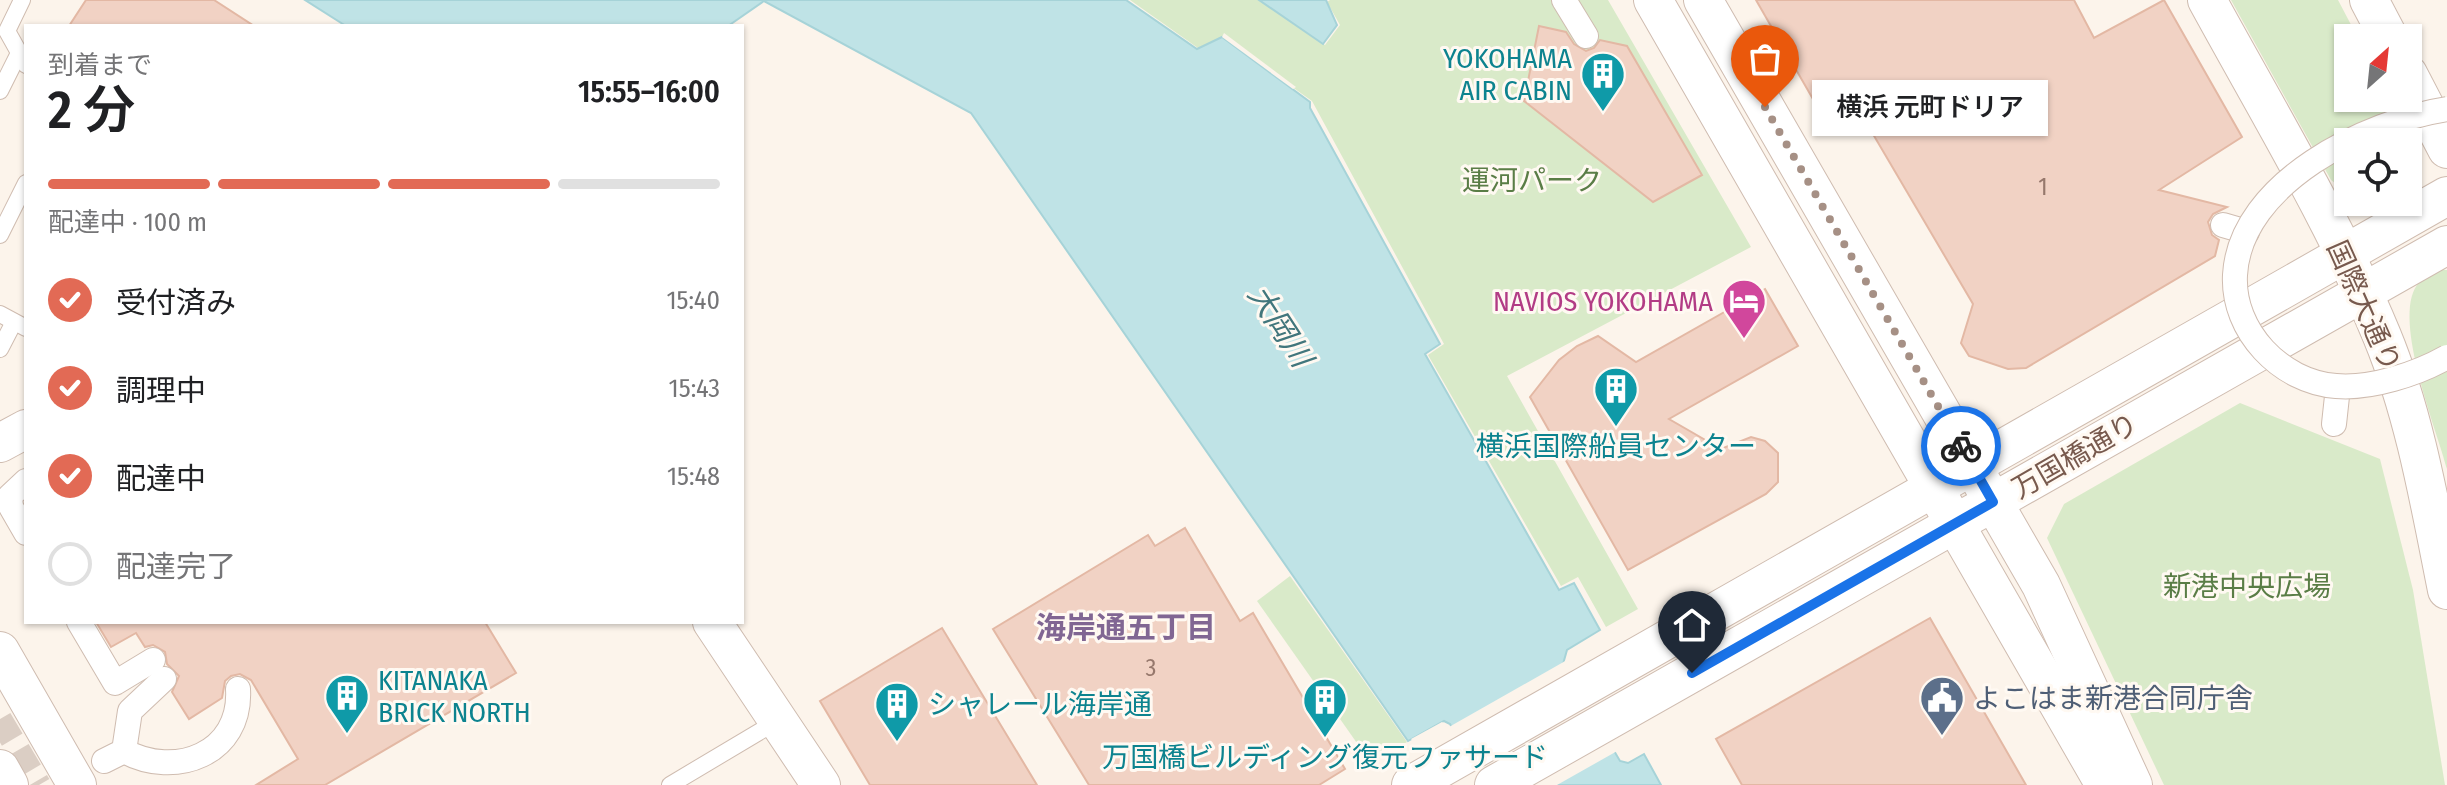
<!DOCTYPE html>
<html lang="ja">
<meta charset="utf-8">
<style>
:root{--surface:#fff;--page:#f2f2f2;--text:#202124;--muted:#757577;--line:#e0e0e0;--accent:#e26a55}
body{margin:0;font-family:"Fira Sans Condensed","Noto Sans JP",sans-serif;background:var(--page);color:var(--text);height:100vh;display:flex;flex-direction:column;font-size:30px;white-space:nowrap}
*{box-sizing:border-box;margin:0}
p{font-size:26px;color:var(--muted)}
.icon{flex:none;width:44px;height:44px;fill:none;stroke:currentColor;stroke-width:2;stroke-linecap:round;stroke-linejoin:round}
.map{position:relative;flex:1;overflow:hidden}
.details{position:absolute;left:24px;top:24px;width:720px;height:600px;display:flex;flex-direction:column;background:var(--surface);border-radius:0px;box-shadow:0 2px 6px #0004}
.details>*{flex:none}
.needle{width:52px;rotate:27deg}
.controls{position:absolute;left:2334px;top:24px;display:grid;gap:16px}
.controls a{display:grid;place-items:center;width:88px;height:88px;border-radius:0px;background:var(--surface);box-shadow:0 2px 6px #0004;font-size:40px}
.pin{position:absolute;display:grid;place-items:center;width:68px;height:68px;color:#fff;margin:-82px -34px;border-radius:50% 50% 50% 0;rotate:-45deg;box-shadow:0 0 8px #0007}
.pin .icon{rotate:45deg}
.courier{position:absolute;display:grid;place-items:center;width:80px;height:80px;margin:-40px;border:6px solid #1a73e8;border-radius:50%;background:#fff;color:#222;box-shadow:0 2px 10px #0007}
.bubble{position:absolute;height:56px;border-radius:0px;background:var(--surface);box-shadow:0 2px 6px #0004;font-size:26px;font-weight:600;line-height:56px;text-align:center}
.head em{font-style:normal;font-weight:600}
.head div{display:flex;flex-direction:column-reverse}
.head{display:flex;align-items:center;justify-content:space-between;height:136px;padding:0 24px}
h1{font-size:52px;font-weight:600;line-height:60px}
.bar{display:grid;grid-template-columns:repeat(4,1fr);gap:12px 8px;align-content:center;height:96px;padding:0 24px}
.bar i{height:10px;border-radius:6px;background:var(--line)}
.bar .current{background:var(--accent)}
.bar p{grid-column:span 4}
ol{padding:0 24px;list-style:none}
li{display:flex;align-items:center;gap:24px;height:88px}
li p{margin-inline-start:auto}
li .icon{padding:8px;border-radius:50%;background:var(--accent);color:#fff;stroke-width:4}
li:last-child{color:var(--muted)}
li i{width:44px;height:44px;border:4px solid var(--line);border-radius:50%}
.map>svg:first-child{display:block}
.green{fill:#d9eac9}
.water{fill:#bfe3e6;stroke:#a6d3d8;stroke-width:2}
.pier{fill:#fcf4eb}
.building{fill:#f1d2c4;stroke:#e3b8a4;stroke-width:2}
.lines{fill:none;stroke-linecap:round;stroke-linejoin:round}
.pedestrian-tunnel{stroke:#dbcec4;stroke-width:24;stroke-dasharray:24 12;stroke-linecap:butt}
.service-casing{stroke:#cfbcb0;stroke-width:18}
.pedestrian-casing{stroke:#cfbcb0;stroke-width:26}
.tertiary-casing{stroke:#cfbcb0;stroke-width:40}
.service{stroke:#fff;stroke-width:16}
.pedestrian{stroke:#fff;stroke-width:24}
.tertiary{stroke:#fff;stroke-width:38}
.pedestrian-bridge-casing{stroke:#cfbcb0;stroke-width:26;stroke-linecap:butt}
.pedestrian-bridge{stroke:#fff;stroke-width:24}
.done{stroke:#a69085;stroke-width:8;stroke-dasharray:0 14.4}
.route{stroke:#1a73e8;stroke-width:10}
.labels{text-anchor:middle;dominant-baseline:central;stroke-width:6;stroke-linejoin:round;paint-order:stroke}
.number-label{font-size:24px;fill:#96786c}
.culture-label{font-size:28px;fill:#0d838f;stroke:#fff9f2}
.park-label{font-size:28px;fill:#5a7d46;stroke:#fff9f2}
.hotel-label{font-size:28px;fill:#b23c85;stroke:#fff9f2;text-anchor:end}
.street-label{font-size:28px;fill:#785a4e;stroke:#fff9f2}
.service-label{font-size:28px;fill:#4e5e75;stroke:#fff9f2;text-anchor:start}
.water-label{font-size:30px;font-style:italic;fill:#41767c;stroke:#fff9f2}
.neighbourhood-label{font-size:30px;font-weight:bold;fill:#816693;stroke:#fff9f2}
</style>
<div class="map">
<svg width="2447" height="785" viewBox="0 0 2447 785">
<rect width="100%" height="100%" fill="#fcf4eb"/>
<g class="green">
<path d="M1130,0H1259L1325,45L1340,25L1327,2L1330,0H1608L1751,247L1507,376L1638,609L1606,627L1578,577L1561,586L1428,355L1444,344L1312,101L1222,37L1198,48Z"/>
<path d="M2231,0H2338L2358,38H2348V98H2387L2404,142H2348V193L2331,180Z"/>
<path d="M2437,270H2447V469C2437,430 2392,320 2417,285C2421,279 2431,274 2437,270Z"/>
<path d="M2240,403L2380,459L2413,590L2445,785H2164L2047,538L2064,504Z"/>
<path d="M1290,576L1407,742L1371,763L1257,601Z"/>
</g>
<g class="water">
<path d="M305,0H1126L1197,49L1222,37L1310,102V108L1440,344L1425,354L1559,590L1574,583L1600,630L1567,650L1563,664L1620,761L1628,763L1644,754L1661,785H1484L1450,724L1444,721L1408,741L971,113L764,1L728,26H346Z"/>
<path d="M1259,0H1326L1337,25L1323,44Z"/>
</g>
<g class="pier">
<path d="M1224,33L1296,87L1293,89L1222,37Z"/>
<path d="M1581,645L1570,653L1567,663L1619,750L1557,785H1480L1447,727L1444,725L1414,743L1411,739L1442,722L1449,727L1567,660L1568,652Z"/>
</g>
<g class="building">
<path d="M86,0H214L254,26H69Z"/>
<path d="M1756,0H2074L2094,38L2164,0L2242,137L2159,190L2227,207L2213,214L2208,222L2212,235L2219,240L2215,256L2026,368L2008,369L1969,356L1961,343L1973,304L1860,112L1829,127Z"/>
<path d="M1539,26L1566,32L1574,44L1586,51L1594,48L1600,40L1627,46L1702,175L1653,202L1524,101Z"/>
<path d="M1765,289L1798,346L1669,419L1721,449L1751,437L1765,441L1778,453V482L1766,494L1628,570L1530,397L1559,360L1577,346L1598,336L1636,362Z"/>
<path d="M1185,528L1240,621L1253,613L1345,769L1319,785H1089L993,629L1148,535L1155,546Z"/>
<path d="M1930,618L2026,785H1742L1716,739Z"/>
<path d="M96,622H485L516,673L325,785H256L298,759L251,680L240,674L231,676L225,681L222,698L189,719L172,692L179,676L167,664L165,652L153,645L145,647L136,633L111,647Z"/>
<path d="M942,628L1037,785H870L820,701Z"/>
</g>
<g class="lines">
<path class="pedestrian-tunnel" d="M0,719L39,785"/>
<g class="service-casing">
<g id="service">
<path d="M22,0L7,31L26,65"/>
<path d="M0,91L19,53"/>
<path d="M0,235L26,183"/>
<path d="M0,314L26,328"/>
<path d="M0,349L14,322"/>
<path d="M670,785L779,720"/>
</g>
</g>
<g class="pedestrian-casing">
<g id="pedestrian">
<path d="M1564,0L1586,36"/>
<path d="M2223,225L2247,232"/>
<path d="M2334,424L2338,387"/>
<path d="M26,481L10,496L11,507L26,533"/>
<path d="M79,622L115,683L153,660"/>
<path d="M124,751C175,779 242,754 238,689"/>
<path d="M104,761L124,751L130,711L164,679"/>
</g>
</g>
<g class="tertiary-casing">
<g id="tertiary">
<path d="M1653,0L2105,785"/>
<path d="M1703,0L2041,585L2133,785"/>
<path d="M2207,0C2267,110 2334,220 2382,336C2415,416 2430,505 2447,590"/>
<path d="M2369,0L2389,38"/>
<path d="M2408,74L2447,149"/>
<path d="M0,443L26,429"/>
<path d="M712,622L821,785"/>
<path d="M0,651L77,785"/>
<path d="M0,769L9,785"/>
<path d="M1411,785L2447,196"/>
<path d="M1494,785L2447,245"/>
</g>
</g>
<use href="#service" class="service"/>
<use href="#pedestrian" class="pedestrian"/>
<use href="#tertiary" class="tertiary"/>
<g class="pedestrian-bridge-casing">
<path id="pedestrian-bridge" d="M2447,109C2368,121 2240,182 2235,275C2232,331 2281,382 2336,386C2371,389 2417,374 2447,357"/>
</g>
<use href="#pedestrian-bridge" class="pedestrian-bridge"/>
</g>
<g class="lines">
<path class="done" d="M1765,107L1961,446"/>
<path class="route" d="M1692,673L1993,502L1961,446"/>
</g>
<defs>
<g id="building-pin" transform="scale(2.3)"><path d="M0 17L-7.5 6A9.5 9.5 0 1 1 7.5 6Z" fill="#0f9aa8" stroke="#fff9f2"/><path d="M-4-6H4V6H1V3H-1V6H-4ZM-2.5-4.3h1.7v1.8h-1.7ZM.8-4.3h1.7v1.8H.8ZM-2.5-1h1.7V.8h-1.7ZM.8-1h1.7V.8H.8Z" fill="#fff"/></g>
<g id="hotel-pin" transform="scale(2.3)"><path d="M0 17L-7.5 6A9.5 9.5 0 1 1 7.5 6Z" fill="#d1479c" stroke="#fff9f2"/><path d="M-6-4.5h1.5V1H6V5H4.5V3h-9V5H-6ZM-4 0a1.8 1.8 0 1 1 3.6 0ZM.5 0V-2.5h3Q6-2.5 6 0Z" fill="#fff"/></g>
<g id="civic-pin" transform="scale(2.3)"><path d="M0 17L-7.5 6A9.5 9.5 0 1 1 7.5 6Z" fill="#5c6f8a" stroke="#fff9f2"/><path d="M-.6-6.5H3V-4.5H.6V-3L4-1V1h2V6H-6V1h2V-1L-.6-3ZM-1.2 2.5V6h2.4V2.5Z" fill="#fff"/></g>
</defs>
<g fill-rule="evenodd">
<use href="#building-pin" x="1603" y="74"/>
<use href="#hotel-pin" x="1744" y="301"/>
<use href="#building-pin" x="1616" y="389"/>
<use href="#building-pin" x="347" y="696"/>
<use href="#civic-pin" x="1942" y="698"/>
<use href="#building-pin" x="1325" y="700"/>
<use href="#building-pin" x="897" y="704"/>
</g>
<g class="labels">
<g class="number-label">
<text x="2043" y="187">1</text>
<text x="1151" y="668">3</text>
</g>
<g class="culture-label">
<text x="1572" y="58" text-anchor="end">YOKOHAMA<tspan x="1572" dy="32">AIR CABIN</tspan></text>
<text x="1616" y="446">横浜国際船員センター</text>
<text x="378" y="680" text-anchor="start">KITANAKA<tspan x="378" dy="32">BRICK NORTH</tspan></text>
<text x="928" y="704" text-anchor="start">シャレール海岸通</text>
<text x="1325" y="757">万国橋ビルディング復元ファサード</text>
</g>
<g class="park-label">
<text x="1532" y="180">運河パーク</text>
<text x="2247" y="586">新港中央広場</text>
</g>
<g class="hotel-label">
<text x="1713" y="301">NAVIOS YOKOHAMA</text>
</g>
<g class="street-label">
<text transform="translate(2364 306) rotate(66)">国際大通り</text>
<text transform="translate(2075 456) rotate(-30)">万国橋通り</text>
</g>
<g class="service-label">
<text x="1973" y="698">よこはま新港合同庁舎</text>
</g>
<g class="water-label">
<text transform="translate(1280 326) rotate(57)">大岡川</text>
</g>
<g class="neighbourhood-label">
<text x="1126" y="628">海岸通五丁目</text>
</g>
</g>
</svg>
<div class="controls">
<a><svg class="needle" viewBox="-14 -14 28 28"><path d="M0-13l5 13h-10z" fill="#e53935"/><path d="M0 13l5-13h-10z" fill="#757577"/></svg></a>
<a><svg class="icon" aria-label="locate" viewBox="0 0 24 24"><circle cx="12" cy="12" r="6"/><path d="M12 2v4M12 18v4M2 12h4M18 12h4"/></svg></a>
</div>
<div class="pin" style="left:1765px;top:107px;background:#ea580c"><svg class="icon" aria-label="bag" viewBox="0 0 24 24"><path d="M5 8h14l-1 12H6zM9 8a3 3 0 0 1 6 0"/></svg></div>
<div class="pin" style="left:1692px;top:673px;background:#1f2937"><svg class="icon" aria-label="home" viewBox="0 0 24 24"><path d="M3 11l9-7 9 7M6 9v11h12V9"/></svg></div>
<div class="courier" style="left:1961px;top:446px"><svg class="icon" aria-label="bike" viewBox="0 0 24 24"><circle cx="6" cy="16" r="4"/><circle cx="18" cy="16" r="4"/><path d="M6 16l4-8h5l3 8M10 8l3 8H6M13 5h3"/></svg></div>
<div class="bubble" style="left:1812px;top:80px;width:236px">横浜 元町ドリア</div>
<section class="details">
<div class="head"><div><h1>2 分</h1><p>到着まで</p></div><em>15:55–16:00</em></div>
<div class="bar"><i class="current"></i><i class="current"></i><i class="current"></i><i></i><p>配達中 · 100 m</p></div>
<ol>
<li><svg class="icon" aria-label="check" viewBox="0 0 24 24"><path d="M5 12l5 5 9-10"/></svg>受付済み<p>15:40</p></li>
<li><svg class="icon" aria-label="check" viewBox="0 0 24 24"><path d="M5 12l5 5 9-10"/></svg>調理中<p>15:43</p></li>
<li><svg class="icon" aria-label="check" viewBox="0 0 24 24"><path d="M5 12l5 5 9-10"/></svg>配達中<p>15:48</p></li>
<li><i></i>配達完了</li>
</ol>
</section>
</div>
